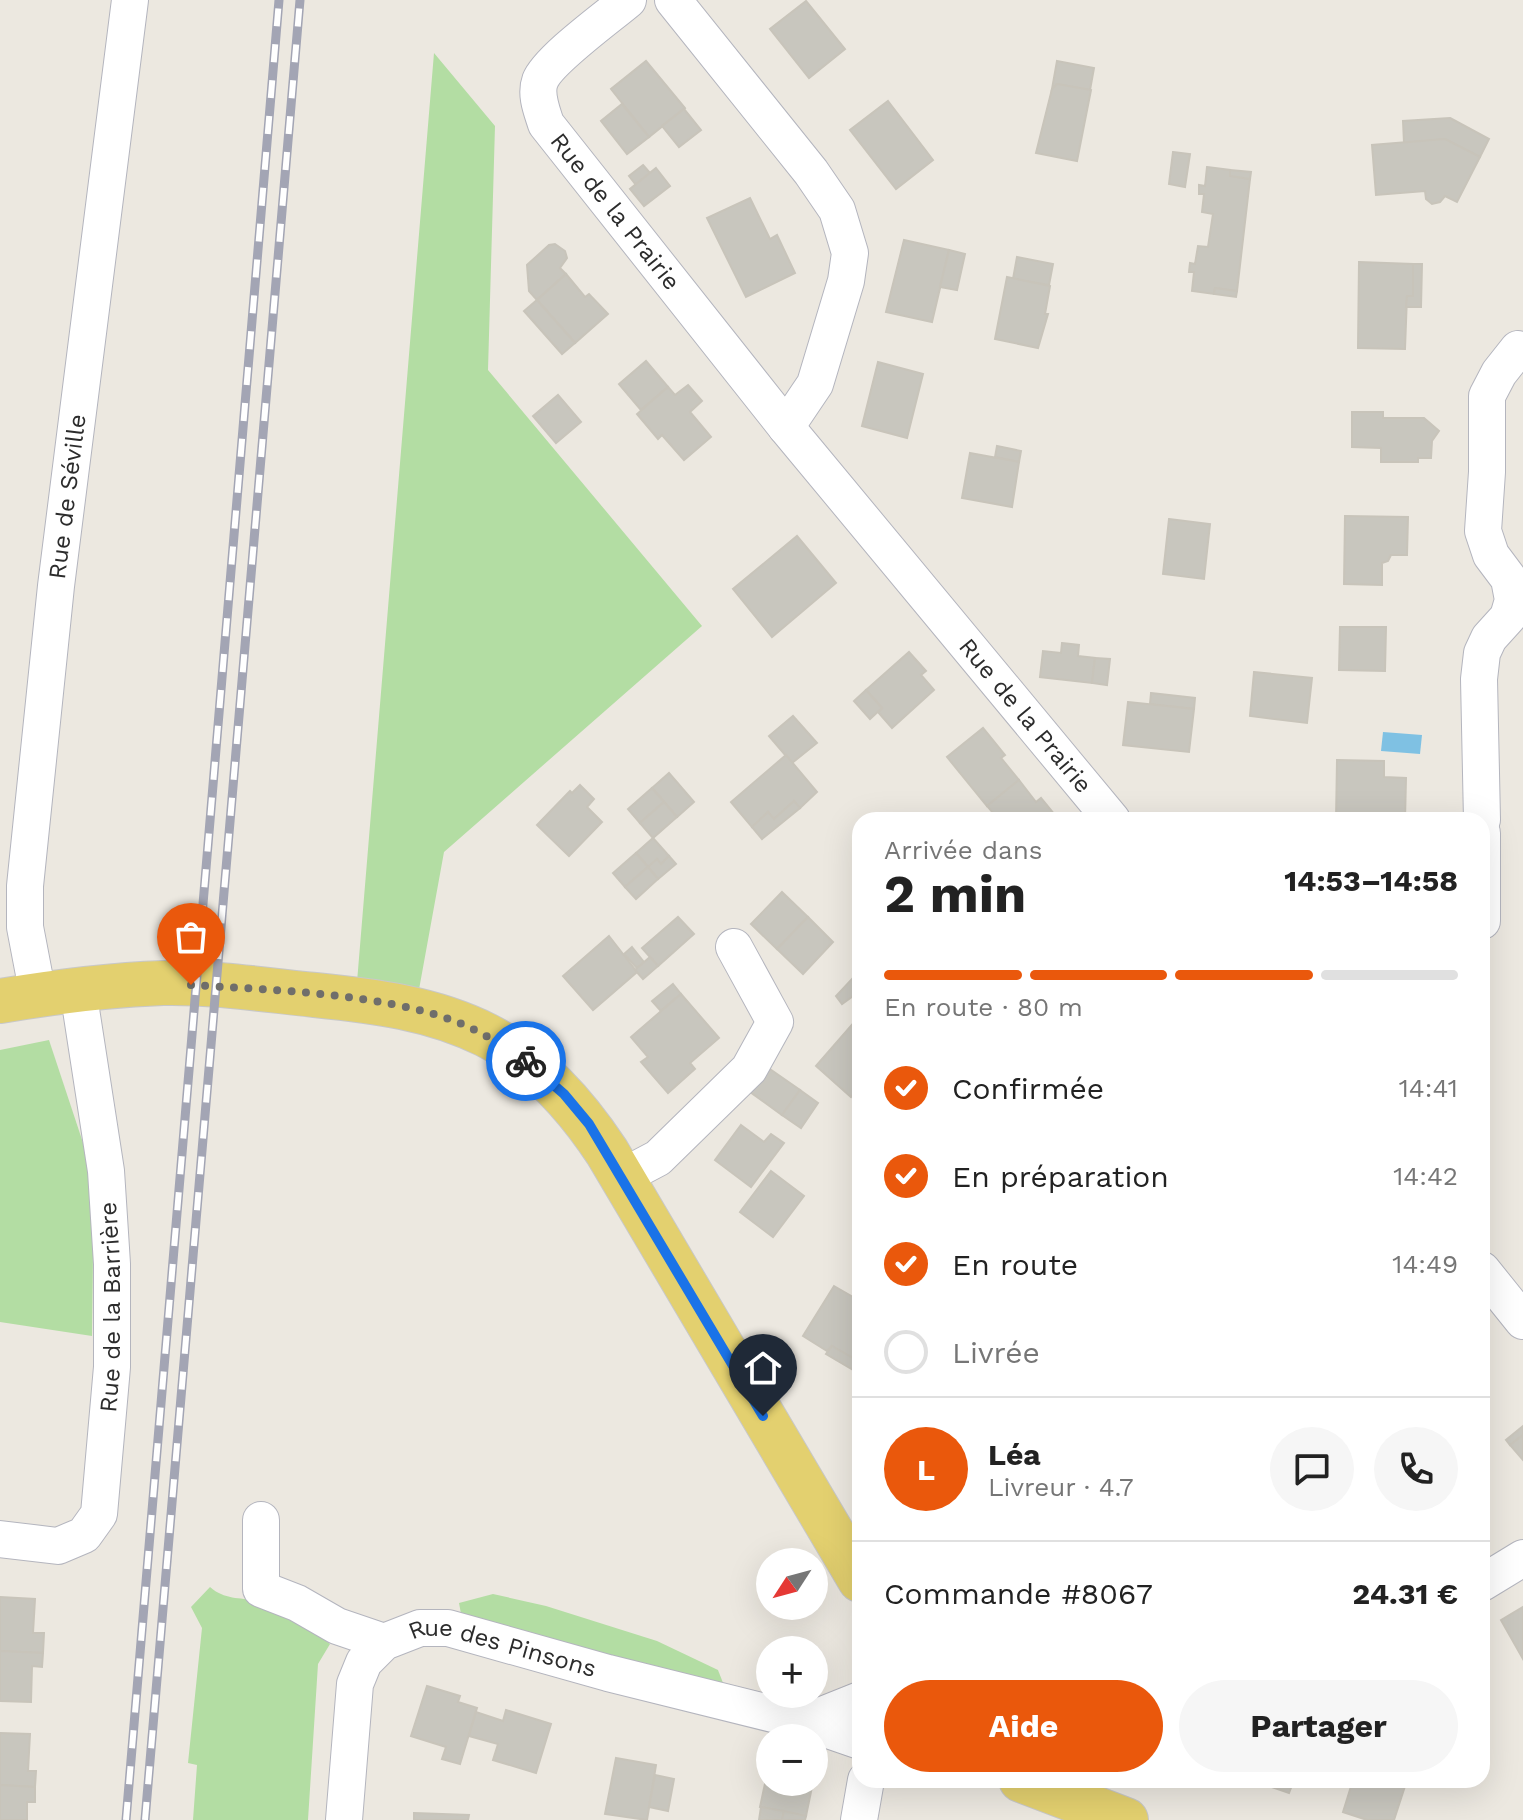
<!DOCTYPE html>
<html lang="fr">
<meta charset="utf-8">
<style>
:root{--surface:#fff;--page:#f6f6f6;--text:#222;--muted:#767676;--line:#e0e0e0;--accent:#ea580c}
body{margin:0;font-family:"Work Sans",sans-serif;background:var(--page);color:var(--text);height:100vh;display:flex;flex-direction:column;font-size:30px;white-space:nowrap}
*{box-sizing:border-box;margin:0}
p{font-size:26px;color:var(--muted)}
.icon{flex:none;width:44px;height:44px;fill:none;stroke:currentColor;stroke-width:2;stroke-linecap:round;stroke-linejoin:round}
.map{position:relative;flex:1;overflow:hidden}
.sheet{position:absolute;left:852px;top:812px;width:638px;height:976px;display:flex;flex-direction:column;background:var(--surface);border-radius:24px;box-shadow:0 8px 32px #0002}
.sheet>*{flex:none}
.needle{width:52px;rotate:234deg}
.buttons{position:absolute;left:756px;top:1548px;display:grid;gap:16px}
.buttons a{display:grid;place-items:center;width:72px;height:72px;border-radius:50%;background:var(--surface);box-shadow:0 8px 32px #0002;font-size:40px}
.pin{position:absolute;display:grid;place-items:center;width:68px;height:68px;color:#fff;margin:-82px -34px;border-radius:50% 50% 50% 0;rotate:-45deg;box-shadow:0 0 8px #0007}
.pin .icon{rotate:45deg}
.courier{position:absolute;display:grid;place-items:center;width:80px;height:80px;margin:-40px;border:6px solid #1a73e8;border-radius:50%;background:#fff;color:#222;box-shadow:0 2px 10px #0007}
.headline em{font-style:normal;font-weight:700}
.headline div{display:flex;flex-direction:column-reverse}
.headline{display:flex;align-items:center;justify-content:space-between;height:136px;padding:0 32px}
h1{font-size:52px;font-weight:700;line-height:60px}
.bar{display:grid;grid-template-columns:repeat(4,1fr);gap:12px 8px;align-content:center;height:96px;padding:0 32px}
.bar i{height:10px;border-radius:6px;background:var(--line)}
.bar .selected{background:var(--accent)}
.bar p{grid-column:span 4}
.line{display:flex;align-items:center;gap:20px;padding:0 32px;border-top:2px solid var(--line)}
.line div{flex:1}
.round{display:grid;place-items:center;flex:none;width:84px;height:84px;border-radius:42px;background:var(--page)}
ol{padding:0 32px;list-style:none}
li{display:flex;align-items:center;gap:24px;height:88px}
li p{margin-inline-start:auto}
li .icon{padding:8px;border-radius:50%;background:var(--accent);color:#fff;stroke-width:4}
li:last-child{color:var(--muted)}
li i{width:44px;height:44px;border:4px solid var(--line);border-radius:50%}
.action{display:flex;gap:16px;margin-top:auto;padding:16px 32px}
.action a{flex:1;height:92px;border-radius:48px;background:var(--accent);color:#fff;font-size:32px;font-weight:700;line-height:92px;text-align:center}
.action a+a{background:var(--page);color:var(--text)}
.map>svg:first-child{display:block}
.green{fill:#b3dda3}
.water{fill:#7fc1e3}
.building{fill:#c8c6be;stroke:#c8c4ba;stroke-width:2}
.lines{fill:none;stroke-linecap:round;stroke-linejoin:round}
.minor-casing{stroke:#b4b5be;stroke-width:38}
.major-casing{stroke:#c8c8c8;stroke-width:46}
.minor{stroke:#fff;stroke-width:36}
.major{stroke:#e3d06f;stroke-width:44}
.rail-casing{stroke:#a3a5b4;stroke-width:9}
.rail{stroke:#fff;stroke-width:6;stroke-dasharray:18;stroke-linecap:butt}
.done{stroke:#6f6e6b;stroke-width:8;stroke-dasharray:0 14.4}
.route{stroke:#1a73e8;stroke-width:10}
.labels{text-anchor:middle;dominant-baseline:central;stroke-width:6;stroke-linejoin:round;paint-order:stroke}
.street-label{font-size:24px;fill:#2c2c2c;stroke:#fff}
</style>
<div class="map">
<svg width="1523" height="1820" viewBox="0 0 1523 1820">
<rect width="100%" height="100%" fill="#ece8e0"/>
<g class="green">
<path d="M434,53L495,126L488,370L702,626L444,852L418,995L357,982Z"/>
<path d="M49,1040L94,1176L92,1336L0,1322V1050Z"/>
<path d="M210,1587C227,1602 244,1596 264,1603C288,1611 309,1629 330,1644L318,1664L308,1820H193L197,1765L188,1763L202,1628L191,1607Z"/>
<path d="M493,1594L546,1606L657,1641L718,1670L725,1688L462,1619L459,1603Z"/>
</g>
<path class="water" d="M1383,732L1422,735L1420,754L1381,751Z"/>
<g class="building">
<path d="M806,1L845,49L809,78L770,29Z"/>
<path d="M646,61L685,108L649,137L611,89Z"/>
<path d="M1057,61L1094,68L1090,90L1057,84L1052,89Z"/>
<path d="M1057,84L1091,90L1077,161L1036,153L1052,89Z"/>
<path d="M888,101L933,160L896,189L850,130Z"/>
<path d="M622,104L649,137L627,154L601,121Z"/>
<path d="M684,109L701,130L679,147L662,126Z"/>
<path d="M1450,118L1489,139L1480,157L1445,139L1404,143L1403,121Z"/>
<path d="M1445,139L1480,157L1457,202L1445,196L1440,202L1432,204L1426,199L1425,191L1376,195L1372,145Z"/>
<path d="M1173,152L1190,154L1185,187L1169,184Z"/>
<path d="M643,165L650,173L636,185L629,176Z"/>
<path d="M1207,167L1230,170V176L1250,179L1237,291L1215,288L1214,294L1192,291L1194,272H1189L1190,263L1195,264L1198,246L1208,247L1213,214L1202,212L1204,194H1199V185L1205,186Z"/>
<path d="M656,168L670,186L644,206L630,189Z"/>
<path d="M1230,170L1251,172L1250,179L1230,176Z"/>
<path d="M750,198L770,239L777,235L795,273L746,297L707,218Z"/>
<path d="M904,240L949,250L932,322L886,312Z"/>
<path d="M555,244L565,251L567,258L560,268L566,274L537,300L529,291L527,265L549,245Z"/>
<path d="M949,250L965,254L957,290L940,287Z"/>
<path d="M1017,257L1053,264L1049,285L1013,279Z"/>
<path d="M1359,262L1413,264V296H1407L1405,349L1358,348Z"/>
<path d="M1413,264H1422L1421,307H1406L1407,296H1413Z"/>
<path d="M566,274L585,297L589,294L608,314L575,343L537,300Z"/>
<path d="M1007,277L1050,286L1045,314H1048L1038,348L995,339Z"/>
<path d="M1215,288L1237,291L1236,297L1214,294Z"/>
<path d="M537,300L575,343L562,354L524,311Z"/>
<path d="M646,361L668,387L641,410L619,384Z"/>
<path d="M878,362L923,374L907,438L862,426Z"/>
<path d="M688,385L702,401L690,412L711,437L684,460L662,435L658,439L637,414L668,387L675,395Z"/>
<path d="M558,395L581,422L556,443L533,416Z"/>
<path d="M1352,412H1383V418H1424L1439,431L1432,441L1431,458H1418V462H1381V448L1352,447Z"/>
<path d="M997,446L1021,451L1019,462L995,457Z"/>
<path d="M970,453L1019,462L1012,507L962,498Z"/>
<path d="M1345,516L1408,517L1407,555H1391L1388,561L1382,563V585L1344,584Z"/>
<path d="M1169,519L1210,524L1204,579L1163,574Z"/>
<path d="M797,536L836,583L772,637L733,589Z"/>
<path d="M1340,627H1386L1385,671L1339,670Z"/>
<path d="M1062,643L1079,645L1078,656L1095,658L1092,683L1040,677L1043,651L1061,653Z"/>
<path d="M909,652L926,671L921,675L934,690L892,728L878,712L882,708L866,690Z"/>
<path d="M1095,658L1110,659L1107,685L1092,683Z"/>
<path d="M1254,672L1312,678L1307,723L1250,716Z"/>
<path d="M866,690L882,708L870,719L854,701Z"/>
<path d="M1151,693L1195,698L1194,709L1150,704Z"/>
<path d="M1128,702L1194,709L1189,752L1123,745Z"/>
<path d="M793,716L817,743L792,763L769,736Z"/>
<path d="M983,728L1005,755L1001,758L1019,780L987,806L947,757Z"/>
<path d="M786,755L817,792L800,808L794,801L774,819L768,812L752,827L731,802Z"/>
<path d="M1337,760L1384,761V777L1406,778L1405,820H1336Z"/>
<path d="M669,773L694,802L677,817L652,788Z"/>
<path d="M1019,780L1036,802L1041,798L1059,820H999L987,806Z"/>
<path d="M580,785L594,799L587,807L602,822L569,856L537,825L570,791L572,793Z"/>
<path d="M652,788L664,802L640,823L628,809Z"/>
<path d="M794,801L800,808L762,839L752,827L768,812L774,819Z"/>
<path d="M664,802L677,817L653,838L640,823Z"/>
<path d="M653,838L669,856L661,864L657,859L648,867L636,853Z"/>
<path d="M636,853L648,867L625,887L613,873Z"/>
<path d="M669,856L676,864L658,879L648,867L657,859L661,864Z"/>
<path d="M648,867L658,879L636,899L625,887Z"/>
<path d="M782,892L808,917L777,949L751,924Z"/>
<path d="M678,917L694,934L658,966L642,948Z"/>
<path d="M808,917L833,942L803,974L777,949Z"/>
<path d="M609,936L637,972L593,1010L563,976Z"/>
<path d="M632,947L644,962L637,968L624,954Z"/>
<path d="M650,957L658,966L643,979L635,970Z"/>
<path d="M853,978L860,991L842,1004L836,996Z"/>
<path d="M673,984L681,994L661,1011L652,1001Z"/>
<path d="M681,994L719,1038L690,1063L695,1069L668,1093L641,1062L648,1057L631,1037Z"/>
<path d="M857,1019L860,1022V1087L851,1097L816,1066Z"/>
<path d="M767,1067L800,1090L782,1115L746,1089Z"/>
<path d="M800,1090L818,1103L801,1128L782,1115Z"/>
<path d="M741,1125L764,1142L771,1134L784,1143L751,1187L715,1160Z"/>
<path d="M771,1171L804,1196L773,1237L740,1212Z"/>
<path d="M834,1286L860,1301L859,1362L832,1346L827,1351L803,1336Z"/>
<path d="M832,1346L860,1362V1374L826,1354Z"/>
<path d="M1523,1426V1435L1510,1445L1506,1440Z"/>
<path d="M1523,1435V1460L1510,1445Z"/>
<path d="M0,1597L35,1599L33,1633H44L43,1653L0,1651Z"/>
<path d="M1523,1607V1659L1501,1620Z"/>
<path d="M0,1651L43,1653L42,1667L32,1666L31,1702L0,1701Z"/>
<path d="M427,1686L460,1696L458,1702L477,1708L460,1764L442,1759L446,1747L411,1736Z"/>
<path d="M506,1710L551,1724L536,1773L493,1760L498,1744L469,1736L476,1712L503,1721Z"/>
<path d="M0,1733L30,1734L28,1771H36L35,1787L0,1785Z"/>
<path d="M616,1758L656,1765L647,1820L605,1814Z"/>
<path d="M769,1765L770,1782H813L806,1816L760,1807Z"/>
<path d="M655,1775L674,1779L668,1811L649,1807Z"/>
<path d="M1252,1780H1294L1289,1793Z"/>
<path d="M1353,1780H1389L1405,1786L1394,1820H1367L1343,1812Z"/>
<path d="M0,1785L35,1787V1802H27V1820H0Z"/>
<path d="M761,1807L784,1811L782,1820H759Z"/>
<path d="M784,1811L806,1816L805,1820H782Z"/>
<path d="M414,1813L469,1815L468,1820H414Z"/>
</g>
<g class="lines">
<g class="minor-casing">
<g id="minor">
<path id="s1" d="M628,0C608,17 548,60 540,81C535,95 542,111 546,124L786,427L1112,820"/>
<path d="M673,0L811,172L837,210L850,253L846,281L815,384L786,427"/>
<path d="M1482,820L1479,679L1482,653L1489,638L1508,617L1513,600L1509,579L1491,555L1483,531L1487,472V396L1499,373L1518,349"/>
<path d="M1482,833V921"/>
<path id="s2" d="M38,995L25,927V886L56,586L130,0"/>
<path d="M622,1177L658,1158L749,1069L775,1022L734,947"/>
<path d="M1482,1270L1523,1321"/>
<path d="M261,1520V1589L297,1603L337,1626L384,1642"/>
<path id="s3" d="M0,1539L58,1546L84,1535L99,1514L112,1367V1264L106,1171L78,990"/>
<path d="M1482,1583L1523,1558"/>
<path d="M805,1722L860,1700"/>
<path id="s4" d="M344,1820L355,1684L364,1662L384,1642L420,1628H448L608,1673L805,1722L860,1741"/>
<path d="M859,1820L866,1780"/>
</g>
</g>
<g class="major-casing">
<g id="major">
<path d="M0,1001C54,992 109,985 163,983C213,982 266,990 315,995C374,1001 432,1008 486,1035C537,1061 576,1105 607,1152L860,1580"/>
<path d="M1021,1780L1126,1820"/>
</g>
</g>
<use href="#minor" class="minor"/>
<use href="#major" class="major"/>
<g class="rail-casing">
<g id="rail">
<path d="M126,1820L279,0"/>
<path d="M145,1820L300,0"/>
</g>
</g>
<use href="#rail" class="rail"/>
</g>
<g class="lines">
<path class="done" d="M191,985C272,990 382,993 457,1022C482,1032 504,1046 526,1061"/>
<path class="route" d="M526,1061L564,1094L589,1124L763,1416"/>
</g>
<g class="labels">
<g class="street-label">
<text stroke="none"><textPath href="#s1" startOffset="276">Rue de la Prairie</textPath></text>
<text stroke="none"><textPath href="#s2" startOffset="502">Rue de Séville</textPath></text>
<text stroke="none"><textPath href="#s1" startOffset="926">Rue de la Prairie</textPath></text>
<text stroke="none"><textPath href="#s3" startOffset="320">Rue de la Barrière</textPath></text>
<text stroke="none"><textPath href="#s4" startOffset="312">Rue des Pinsons</textPath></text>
</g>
</g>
</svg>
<div class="buttons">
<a><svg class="needle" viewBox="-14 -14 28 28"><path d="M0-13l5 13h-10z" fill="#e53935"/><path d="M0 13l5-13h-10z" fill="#767676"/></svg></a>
<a>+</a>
<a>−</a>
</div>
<div class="pin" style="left:191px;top:985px;background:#ea580c"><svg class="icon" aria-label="bag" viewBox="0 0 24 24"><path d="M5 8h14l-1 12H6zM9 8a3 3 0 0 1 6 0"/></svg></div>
<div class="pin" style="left:763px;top:1416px;background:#1f2937"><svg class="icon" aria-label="home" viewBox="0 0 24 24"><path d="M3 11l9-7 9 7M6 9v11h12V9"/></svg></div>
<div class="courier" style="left:526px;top:1061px"><svg class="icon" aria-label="bike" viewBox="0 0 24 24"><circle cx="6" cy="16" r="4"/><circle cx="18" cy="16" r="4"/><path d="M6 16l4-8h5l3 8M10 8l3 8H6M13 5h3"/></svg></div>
<section class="sheet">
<div class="headline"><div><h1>2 min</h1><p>Arrivée dans</p></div><em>14:53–14:58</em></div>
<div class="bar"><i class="selected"></i><i class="selected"></i><i class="selected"></i><i></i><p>En route · 80 m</p></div>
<ol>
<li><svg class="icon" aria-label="check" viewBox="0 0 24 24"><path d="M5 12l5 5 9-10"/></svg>Confirmée<p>14:41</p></li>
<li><svg class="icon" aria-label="check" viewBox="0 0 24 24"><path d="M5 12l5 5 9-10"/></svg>En préparation<p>14:42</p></li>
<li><svg class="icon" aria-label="check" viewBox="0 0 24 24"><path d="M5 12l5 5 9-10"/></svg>En route<p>14:49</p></li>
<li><i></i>Livrée</li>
</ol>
<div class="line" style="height:144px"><b class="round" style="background:var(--accent);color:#fff">L</b><div><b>Léa</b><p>Livreur · 4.7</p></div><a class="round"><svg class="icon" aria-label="chat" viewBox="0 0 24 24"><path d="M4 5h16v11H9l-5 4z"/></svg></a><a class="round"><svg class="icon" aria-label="phone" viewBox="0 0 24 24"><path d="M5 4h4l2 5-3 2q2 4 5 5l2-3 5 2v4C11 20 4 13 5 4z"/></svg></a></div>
<div class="line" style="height:104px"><div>Commande #8067</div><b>24.31 €</b></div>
<div class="action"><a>Aide</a><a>Partager</a></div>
</section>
</div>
